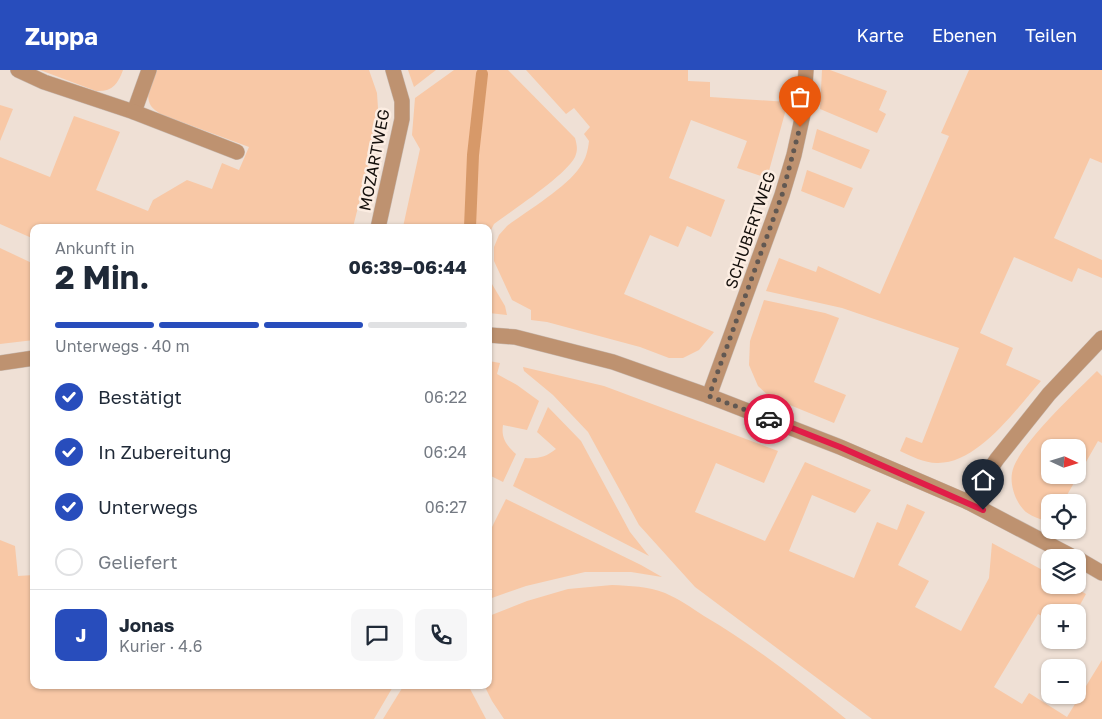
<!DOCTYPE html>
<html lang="de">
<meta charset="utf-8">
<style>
:root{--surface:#fff;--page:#f6f6f7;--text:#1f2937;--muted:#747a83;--line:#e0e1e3;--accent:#284dbc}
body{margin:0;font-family:"Golos Text",sans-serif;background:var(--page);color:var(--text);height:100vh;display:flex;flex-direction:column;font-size:19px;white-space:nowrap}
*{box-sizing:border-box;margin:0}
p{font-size:16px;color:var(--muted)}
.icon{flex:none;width:28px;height:28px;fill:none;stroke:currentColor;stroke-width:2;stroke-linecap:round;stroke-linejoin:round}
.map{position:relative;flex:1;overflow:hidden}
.details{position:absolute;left:30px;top:154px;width:462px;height:465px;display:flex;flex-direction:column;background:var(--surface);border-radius:10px;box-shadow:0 1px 4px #0004}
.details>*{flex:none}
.needle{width:32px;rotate:94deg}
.tools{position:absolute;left:1041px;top:369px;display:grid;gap:10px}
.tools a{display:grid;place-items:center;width:45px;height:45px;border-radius:10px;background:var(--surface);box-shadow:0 1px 4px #0004;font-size:25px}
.pin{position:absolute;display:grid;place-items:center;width:42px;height:42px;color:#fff;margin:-51px -21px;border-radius:50% 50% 50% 0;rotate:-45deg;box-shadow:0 0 5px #0007}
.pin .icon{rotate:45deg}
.courier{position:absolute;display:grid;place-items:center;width:50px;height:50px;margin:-25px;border:4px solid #e11d48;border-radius:50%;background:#fff;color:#222;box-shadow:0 1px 6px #0007}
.overview em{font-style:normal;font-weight:700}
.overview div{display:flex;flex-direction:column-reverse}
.overview{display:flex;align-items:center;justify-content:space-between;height:85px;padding:0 25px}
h1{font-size:32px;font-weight:700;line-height:38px}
.bar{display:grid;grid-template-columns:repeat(4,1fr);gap:8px 5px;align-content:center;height:60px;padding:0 25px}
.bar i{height:6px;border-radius:4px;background:var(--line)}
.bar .selected{background:var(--accent)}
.bar p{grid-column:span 4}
.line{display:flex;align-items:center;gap:12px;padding:0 25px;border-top:1px solid var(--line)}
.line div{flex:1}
.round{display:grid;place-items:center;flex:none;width:52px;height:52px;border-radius:10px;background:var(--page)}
ol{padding:0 25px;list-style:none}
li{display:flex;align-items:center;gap:15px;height:55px}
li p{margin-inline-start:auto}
li .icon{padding:5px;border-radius:50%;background:var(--accent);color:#fff;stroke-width:4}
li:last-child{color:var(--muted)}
li i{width:28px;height:28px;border:2px solid var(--line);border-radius:50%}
header{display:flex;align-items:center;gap:30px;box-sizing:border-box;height:70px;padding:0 25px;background:var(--accent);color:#fff}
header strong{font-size:24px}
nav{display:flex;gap:28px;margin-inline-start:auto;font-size:18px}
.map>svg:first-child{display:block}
.green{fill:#f8c8a6;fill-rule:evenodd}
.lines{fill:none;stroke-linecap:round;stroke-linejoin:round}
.stream{stroke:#d79969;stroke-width:12}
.minor-casing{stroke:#c8bab1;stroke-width:16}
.minor{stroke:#be9270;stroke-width:15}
.done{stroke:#615852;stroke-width:5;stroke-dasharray:0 9}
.route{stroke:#e11d48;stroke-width:6}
.labels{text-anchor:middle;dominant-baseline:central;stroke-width:5;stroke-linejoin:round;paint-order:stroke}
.street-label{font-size:16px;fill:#140f0b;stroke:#fcede2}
</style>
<header>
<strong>Zuppa</strong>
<nav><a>Karte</a><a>Ebenen</a><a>Teilen</a></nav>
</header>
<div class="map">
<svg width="1102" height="649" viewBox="0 0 1102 649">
<rect width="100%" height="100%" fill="#efe0d5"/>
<g class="green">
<path d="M40,0H123C118,14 112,22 96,21Z"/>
<path d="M156,0H369L377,23L379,54L353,157L34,158V169L0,154V87L50,107L74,46L120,62L96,120L148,141L153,130L187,110L212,119L222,93L239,100L249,77L160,44C158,42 153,39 151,36C144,25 152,10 156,0Z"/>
<path d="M408,0H436L414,17Z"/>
<path d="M454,0H508L575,68C577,75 578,80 575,87C565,106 514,139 494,154L489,164V158L403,157L420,79L412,65L415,28Z"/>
<path d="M526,0H688V11L710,12V27L788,32L767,108L737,98L747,71L691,50L669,108L725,130L711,167L687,156L678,177L650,165L624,224L714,262L699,280L683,288H669L640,277L547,252L531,250V240L512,230L494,191V177L499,165L507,156C527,141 567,117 580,97C586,89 588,80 589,71L584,64L590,57L574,38L566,44Z"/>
<path d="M822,0H830L887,21L879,40L886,44L877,63L820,39Z"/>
<path d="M969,0H1102V93L1090,88L1054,168L1102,190V208L1078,198L1072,212L1014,187L980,263L1013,278L1006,295L1041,311C1016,339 978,394 937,393C924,393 911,386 900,381L906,367L922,373L959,278L842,238L766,221L779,188L816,202L818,196L880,224L949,66L941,63Z"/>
<path d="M0,35L13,39L0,71Z"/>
<path d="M817,59L870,80L861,99L812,79Z"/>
<path d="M807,100L853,118L844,138L801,121Z"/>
<path d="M0,178L34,194V270L0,274Z"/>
<path d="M489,209L505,236L507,245L489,243Z"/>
<path d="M764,230L825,243L839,248L814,312L846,325L834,353L770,327L758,316L749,295L750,271Z"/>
<path d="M489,291L500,293L497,304L517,315L539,331L527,360L503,355C501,368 506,375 516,384L503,412L489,405Z"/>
<path d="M523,297L604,316L778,381L764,413L716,393L695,442L765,471L805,392L871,420L855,443L812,425L789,481L854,508L877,452L897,460L907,434L925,442L898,495L929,511L915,537L961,561L989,508L992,473L1050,504V515H1070L1086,524L1076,542H1050V550L1038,544L994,617L1022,634L1029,623L1067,647L1102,590V649H872L695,517L639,455L588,362L553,325L524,301Z"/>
<path d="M1097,301L1102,306V373L1098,371L1063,432H1050V453C1042,449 1028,446 1023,439C1015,430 1010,415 1012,403C1016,377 1077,321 1097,301ZM1050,378H1078V405H1050Z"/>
<path d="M548,337L581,371L630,462L649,486L513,416L525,388C538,389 546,387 556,379L537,362Z"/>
<path d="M506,429L641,495L662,507L631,502H585L526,516L489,529V463Z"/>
<path d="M0,470L15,476L18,506L34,505V615H394L374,649H0Z"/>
<path d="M612,515C630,516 648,516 665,523C679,529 692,538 704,546C755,576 801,612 846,649H504L492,631L484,615H489V546L527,531L568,519Z"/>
<path d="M404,615H468L486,649H383Z"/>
</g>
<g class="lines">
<path class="stream" d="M470,157L473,85L482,4"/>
<g class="minor-casing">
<g id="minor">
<path d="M18,0L44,12L134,42L149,0"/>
<path d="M134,42L237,82"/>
<path d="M378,158L402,49V31L393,0"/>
<path d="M489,265L515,267L613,292L709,326L840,377L968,432L1075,488"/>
<path d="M0,293L34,288"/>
<path d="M709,326L782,125L794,85L803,44L806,0"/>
<path d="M968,432L997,389L1049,324L1102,268"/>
<path d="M1078,489L1102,503"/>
</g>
</g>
<use href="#minor" class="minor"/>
</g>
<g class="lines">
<path class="done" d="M769,349L709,326L782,125L800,57"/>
<path class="route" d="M769,349L840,377L983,440"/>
</g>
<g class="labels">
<g class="street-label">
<text transform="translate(374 90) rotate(-79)">MOZARTWEG</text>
<text transform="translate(750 160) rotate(-71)">SCHUBERTWEG</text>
</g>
</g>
</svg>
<div class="tools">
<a><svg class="needle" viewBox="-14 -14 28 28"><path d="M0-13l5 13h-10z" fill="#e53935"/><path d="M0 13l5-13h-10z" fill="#747a83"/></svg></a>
<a><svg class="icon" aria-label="locate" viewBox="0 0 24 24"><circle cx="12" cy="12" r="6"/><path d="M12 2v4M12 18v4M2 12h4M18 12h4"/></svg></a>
<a><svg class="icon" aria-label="layers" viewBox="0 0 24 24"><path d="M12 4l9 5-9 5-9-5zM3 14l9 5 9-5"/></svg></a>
<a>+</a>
<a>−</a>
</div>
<div class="pin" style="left:800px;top:57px;background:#ea580c"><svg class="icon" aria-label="bag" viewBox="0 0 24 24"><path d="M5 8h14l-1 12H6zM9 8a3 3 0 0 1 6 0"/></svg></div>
<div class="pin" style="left:983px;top:440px;background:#1f2937"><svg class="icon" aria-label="home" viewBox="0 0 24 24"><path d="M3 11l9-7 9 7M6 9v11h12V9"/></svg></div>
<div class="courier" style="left:769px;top:349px"><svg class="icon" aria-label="car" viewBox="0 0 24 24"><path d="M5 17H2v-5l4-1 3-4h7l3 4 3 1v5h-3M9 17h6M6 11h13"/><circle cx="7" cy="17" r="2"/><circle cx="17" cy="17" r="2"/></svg></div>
<section class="details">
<div class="overview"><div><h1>2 Min.</h1><p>Ankunft in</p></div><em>06:39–06:44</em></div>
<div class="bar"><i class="selected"></i><i class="selected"></i><i class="selected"></i><i></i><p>Unterwegs · 40 m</p></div>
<ol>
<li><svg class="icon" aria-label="check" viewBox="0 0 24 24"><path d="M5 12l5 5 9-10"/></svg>Bestätigt<p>06:22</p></li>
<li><svg class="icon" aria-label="check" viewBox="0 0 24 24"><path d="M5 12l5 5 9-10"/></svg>In Zubereitung<p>06:24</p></li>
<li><svg class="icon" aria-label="check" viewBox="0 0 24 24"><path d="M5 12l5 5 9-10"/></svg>Unterwegs<p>06:27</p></li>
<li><i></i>Geliefert</li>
</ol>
<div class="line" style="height:90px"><b class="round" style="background:var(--accent);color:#fff">J</b><div><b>Jonas</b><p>Kurier · 4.6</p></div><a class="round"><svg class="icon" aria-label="chat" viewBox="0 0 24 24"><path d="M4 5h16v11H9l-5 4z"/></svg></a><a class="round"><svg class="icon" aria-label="phone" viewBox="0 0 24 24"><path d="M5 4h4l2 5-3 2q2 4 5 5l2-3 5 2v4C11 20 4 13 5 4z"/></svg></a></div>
</section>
</div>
